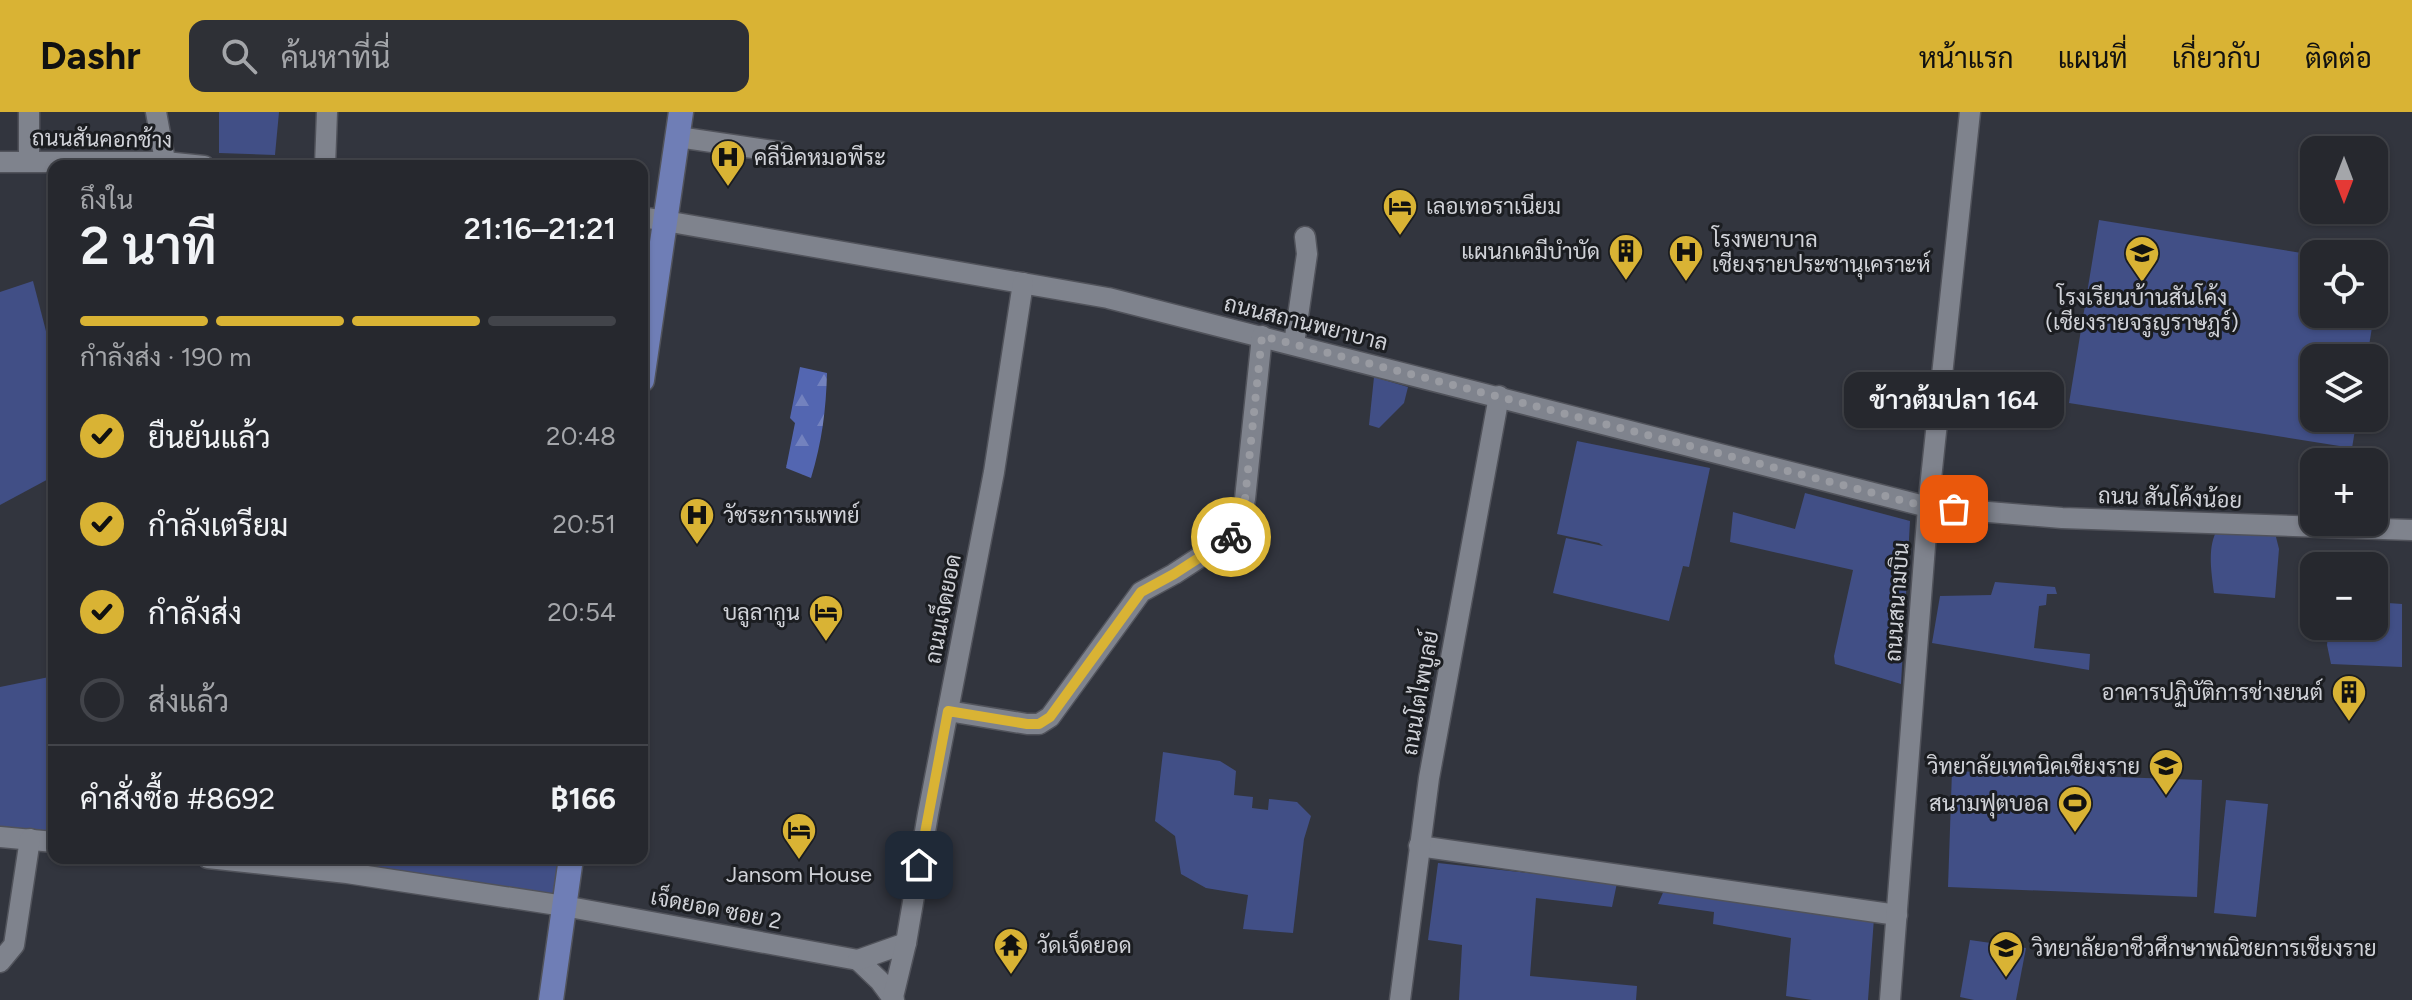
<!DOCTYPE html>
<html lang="th">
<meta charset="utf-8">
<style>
:root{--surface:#26282e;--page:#2e3036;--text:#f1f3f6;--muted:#a4a6aa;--line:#42444a;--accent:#d9b334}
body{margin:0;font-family:Figtree,Sarabun,sans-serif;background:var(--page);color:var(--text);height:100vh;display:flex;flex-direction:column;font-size:30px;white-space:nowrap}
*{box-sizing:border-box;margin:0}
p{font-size:26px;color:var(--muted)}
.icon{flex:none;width:44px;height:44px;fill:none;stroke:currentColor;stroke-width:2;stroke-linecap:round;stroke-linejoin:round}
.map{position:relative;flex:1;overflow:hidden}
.drawer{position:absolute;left:48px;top:48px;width:600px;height:704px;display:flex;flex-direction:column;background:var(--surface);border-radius:16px;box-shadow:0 2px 6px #0004,0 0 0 2px var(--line)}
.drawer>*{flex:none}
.needle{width:52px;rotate:180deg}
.tools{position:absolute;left:2300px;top:24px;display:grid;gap:16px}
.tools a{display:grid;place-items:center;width:88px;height:88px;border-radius:16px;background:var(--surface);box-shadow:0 2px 6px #0004,0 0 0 2px var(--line);font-size:40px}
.pin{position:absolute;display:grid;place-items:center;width:68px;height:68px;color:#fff;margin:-34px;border-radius:16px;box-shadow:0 4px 12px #0006}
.courier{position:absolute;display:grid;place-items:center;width:80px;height:80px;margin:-40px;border:6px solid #d9b334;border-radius:50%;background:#fff;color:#222;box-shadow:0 2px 10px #0007}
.bubble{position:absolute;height:56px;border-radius:16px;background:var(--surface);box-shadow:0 2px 6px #0004,0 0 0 2px var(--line);font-size:26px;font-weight:600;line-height:56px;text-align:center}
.head em{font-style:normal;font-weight:600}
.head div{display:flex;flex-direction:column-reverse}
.head{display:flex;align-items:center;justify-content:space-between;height:136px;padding:0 32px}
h1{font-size:52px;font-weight:600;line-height:60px}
.bar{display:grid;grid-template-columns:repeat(4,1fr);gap:12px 8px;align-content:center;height:96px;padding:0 32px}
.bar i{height:10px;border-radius:6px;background:var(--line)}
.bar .on{background:var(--accent)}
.bar p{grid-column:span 4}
.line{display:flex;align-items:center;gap:20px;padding:0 32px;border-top:2px solid var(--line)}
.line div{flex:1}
ol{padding:0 32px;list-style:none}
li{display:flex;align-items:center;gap:24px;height:88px}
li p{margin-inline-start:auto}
li .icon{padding:8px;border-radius:50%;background:var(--accent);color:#111;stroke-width:4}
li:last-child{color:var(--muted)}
li i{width:44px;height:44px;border:4px solid var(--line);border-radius:50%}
header{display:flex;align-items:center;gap:48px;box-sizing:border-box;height:112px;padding:0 40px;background:var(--accent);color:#111}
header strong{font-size:38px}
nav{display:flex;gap:44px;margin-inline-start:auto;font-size:28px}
.search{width:560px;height:72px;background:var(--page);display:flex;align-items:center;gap:20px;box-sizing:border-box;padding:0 28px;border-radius:16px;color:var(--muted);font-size:30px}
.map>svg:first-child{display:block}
.green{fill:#414f86}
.forest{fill:url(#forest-firs)}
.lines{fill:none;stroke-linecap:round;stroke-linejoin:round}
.minor-casing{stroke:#51535b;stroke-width:23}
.major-casing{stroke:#51535b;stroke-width:27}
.minor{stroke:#7f838d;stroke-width:20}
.major{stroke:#6f7eb6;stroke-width:24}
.done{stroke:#999ba2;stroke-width:8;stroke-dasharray:0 14.4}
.route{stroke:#d9b334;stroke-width:10}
.labels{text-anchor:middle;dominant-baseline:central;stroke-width:6;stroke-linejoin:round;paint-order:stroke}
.street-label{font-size:22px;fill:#d0d2d8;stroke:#1b1d21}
.poi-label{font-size:22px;fill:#d0d2d8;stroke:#1b1d21;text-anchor:start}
</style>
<header>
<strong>Dashr</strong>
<div class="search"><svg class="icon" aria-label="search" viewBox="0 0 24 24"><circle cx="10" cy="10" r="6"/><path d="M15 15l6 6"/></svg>ค้นหาที่นี่</div>
<nav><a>หน้าแรก</a><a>แผนที่</a><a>เกี่ยวกับ</a><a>ติดต่อ</a></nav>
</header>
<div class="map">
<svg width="2412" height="888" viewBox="0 0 2412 888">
<defs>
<pattern id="forest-firs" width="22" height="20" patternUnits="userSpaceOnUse" patternTransform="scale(2)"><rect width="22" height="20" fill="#5366b1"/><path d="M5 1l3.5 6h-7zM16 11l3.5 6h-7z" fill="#7382be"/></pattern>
</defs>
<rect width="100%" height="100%" fill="#32353e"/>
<g class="green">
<path d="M219,0H279L275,43L219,41Z"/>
<path d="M2099,108L2314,143V202H2374V153L2382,154L2367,246H2314V306H2357L2352,336L2069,291Z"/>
<path d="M33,169L54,250V364L0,393V180Z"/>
<path d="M1374,265L1408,275L1404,291L1379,316L1369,313Z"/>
<path d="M1577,329L1710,356L1689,455L1683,454L1669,509L1553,481L1566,426L1603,434L1599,431L1557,422Z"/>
<path d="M1805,381L1910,409L1901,572L1835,552L1834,544L1853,458L1730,430L1733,400L1795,417Z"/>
<path d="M2216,420L2275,421L2279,437L2275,486L2214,481C2212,463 2207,438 2216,420Z"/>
<path d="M1995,470L2055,475L2057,482H2047L2046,493L2039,494L2034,536L2090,542L2089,558L1932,531L1940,484L1991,483Z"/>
<path d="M2374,490L2402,492V555L2331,552L2327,533L2329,514H2374Z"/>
<path d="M54,564V732L0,725V575Z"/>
<path d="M1163,640L1220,649L1236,659L1234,683L1253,685L1252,696L1268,698L1269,687L1297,690L1311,704L1304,727L1293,821L1243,817L1248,783L1206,776L1181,762L1175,724L1155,709Z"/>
<path d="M1952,659L2202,668L2197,785L1948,775Z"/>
<path d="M2226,688L2268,692L2256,805L2214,801Z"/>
<path d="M170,746H571L564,794Z"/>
<path d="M1438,751L1617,771L1612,795L1536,786L1530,864L1637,874L1636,888H1459L1462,833L1428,828Z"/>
<path d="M1665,776L1874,806L1868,888H1812L1786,884L1791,826L1713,812L1714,800L1658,792Z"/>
<path d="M1970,828L2026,836L2016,888H1974L1960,885Z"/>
</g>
<path class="forest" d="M800,255L827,261C826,298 822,330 811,366L786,356L795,311L790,306Z"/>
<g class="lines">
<g class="minor-casing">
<g id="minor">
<path d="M29,0V49"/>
<path d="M156,0L166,54"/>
<path d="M678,25L780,40"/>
<path d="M0,50H165L204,54"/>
<path d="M325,54L327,0"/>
<path d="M642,105L1108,186L1928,395L2062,406L2412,418"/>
<path d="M1294,232L1307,142L1305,125"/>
<path d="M948,599L1027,612H1039L1050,605L1141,480L1174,462L1237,421L1245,387L1262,224"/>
<path d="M0,725L54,730"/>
<path d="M1419,734L1897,803"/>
<path d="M208,746L347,761L564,794L858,848"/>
<path d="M858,848L880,869L894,888"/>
<path d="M858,848L906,831"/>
<path d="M0,850L14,833L30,727"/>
<path d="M893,885L906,831L928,702L994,360L1023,171"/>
<path d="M1400,888L1429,666L1499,284"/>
<path d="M1890,888L1928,395L1970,0"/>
</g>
</g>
<g class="major-casing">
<g id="major">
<path d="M642,268L681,0"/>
<path d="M551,888L571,746"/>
</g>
</g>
<use href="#minor" class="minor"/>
<use href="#major" class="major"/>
</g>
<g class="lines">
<path class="done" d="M1231,425L1237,421L1245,387L1262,224L1928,395L1954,397"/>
<path class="route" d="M919,753L948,599L1027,612H1039L1050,605L1141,480L1174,462L1231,425"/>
</g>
<defs>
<g id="hospital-pin" transform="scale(1.8)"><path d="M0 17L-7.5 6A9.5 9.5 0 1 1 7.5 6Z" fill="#d9b334" stroke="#1b1d21"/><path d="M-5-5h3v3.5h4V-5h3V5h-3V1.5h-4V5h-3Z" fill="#111"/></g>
<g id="hotel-pin" transform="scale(1.8)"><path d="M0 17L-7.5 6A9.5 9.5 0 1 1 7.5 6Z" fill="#d9b334" stroke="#1b1d21"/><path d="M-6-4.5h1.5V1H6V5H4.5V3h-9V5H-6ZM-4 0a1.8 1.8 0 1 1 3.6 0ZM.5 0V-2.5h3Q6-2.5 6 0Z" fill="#111"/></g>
<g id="building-pin" transform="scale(1.8)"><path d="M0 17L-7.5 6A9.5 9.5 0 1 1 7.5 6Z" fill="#d9b334" stroke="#1b1d21"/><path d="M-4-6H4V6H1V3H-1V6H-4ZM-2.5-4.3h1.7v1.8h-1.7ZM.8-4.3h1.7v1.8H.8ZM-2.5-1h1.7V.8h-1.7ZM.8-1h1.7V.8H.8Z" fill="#111"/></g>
<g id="school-pin" transform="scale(1.8)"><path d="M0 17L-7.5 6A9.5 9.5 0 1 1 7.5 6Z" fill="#d9b334" stroke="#1b1d21"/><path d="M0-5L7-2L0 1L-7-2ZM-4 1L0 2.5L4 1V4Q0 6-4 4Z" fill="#111"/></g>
<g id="university-pin" transform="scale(1.8)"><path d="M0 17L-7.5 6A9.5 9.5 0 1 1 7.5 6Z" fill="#d9b334" stroke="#1b1d21"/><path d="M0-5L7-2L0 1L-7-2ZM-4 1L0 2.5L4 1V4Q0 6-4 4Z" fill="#111"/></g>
<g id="stadium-pin" transform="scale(1.8)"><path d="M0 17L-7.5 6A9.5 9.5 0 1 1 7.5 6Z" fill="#d9b334" stroke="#1b1d21"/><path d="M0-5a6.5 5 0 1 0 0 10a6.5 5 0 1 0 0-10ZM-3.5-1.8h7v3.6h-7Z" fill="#111"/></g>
<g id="temple-pin" transform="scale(1.8)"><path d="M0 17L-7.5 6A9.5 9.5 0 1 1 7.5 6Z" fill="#d9b334" stroke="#1b1d21"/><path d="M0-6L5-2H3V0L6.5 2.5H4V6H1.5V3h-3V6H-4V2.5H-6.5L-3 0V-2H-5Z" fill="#111"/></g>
</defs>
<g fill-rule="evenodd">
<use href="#hospital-pin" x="728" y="45"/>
<use href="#hotel-pin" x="1400" y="94"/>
<use href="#building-pin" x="1626" y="139"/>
<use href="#hospital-pin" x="1686" y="140"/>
<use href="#school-pin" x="2142" y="141"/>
<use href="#hospital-pin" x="697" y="403"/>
<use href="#hotel-pin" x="826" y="500"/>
<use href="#building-pin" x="2349" y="580"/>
<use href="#university-pin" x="2166" y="654"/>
<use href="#stadium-pin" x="2075" y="691"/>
<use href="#hotel-pin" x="799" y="718"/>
<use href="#temple-pin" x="1011" y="833"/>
<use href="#university-pin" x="2006" y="836"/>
</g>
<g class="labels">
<g class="street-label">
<text transform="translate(102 27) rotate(1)">ถนนสันคอกช้าง</text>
<text transform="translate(1306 211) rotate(14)">ถนนสถานพยาบาล</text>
<text transform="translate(2170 386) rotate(2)">ถนน สันโค้งน้อย</text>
<text transform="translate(1897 490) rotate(-86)">ถนนสนามบิน</text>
<text transform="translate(943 497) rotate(-79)">ถนนเจ็ดยอด</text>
<text transform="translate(1420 581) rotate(-80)">ถนนโตไพบูลย์</text>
<text transform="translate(716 797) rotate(11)">เจ็ดยอด ซอย 2</text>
</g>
<g class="poi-label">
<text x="754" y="45">คลีนิคหมอพีระ</text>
<text x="1426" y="94">เลอเทอราเนียม</text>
<text x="1712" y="127">โรงพยาบาล<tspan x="1712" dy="25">เชียงรายประชานุเคราะห์</tspan></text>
<text x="1600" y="139" text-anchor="end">แผนกเคมีบำบัด</text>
<text x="2142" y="185" text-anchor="middle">โรงเรียนบ้านสันโค้ง<tspan x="2142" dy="25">(เชียงรายจรูญราษฎร์)</tspan></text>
<text x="723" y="403">วัชระการแพทย์</text>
<text x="800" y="500" text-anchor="end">บลูลากูน</text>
<text x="2323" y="580" text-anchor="end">อาคารปฏิบัติการช่างยนต์</text>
<text x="2140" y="654" text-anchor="end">วิทยาลัยเทคนิคเชียงราย</text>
<text x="2049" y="691" text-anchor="end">สนามฟุตบอล</text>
<text x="799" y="762" text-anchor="middle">Jansom House</text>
<text x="1037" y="833">วัดเจ็ดยอด</text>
<text x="2032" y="836">วิทยาลัยอาชีวศึกษาพณิชยการเชียงราย</text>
</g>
</g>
</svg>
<div class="tools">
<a><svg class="needle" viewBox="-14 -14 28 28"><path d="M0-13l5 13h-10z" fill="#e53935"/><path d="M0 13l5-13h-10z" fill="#a4a6aa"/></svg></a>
<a><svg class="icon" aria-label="locate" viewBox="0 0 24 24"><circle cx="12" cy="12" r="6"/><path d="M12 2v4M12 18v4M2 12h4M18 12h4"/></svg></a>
<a><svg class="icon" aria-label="layers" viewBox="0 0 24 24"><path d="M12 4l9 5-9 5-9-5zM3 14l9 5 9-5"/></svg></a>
<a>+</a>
<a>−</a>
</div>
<div class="pin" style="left:1954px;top:397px;background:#ea580c"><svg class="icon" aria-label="bag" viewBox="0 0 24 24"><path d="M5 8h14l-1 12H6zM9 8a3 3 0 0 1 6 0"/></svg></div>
<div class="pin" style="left:919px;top:753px;background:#1f2937"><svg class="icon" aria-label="home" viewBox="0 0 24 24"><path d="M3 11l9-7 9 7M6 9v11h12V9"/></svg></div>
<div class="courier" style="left:1231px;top:425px"><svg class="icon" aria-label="bike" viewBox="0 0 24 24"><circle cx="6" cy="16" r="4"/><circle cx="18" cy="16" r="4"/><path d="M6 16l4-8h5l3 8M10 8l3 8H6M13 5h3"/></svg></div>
<div class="bubble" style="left:1844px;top:260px;width:220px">ข้าวต้มปลา 164</div>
<section class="drawer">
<div class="head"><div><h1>2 นาที</h1><p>ถึงใน</p></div><em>21:16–21:21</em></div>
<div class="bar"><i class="on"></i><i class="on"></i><i class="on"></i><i></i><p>กำลังส่ง · 190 m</p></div>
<ol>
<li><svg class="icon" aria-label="check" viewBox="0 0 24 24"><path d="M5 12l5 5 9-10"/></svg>ยืนยันแล้ว<p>20:48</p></li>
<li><svg class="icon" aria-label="check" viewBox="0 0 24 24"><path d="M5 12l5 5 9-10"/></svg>กำลังเตรียม<p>20:51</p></li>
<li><svg class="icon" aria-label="check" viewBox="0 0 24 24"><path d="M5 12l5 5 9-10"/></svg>กำลังส่ง<p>20:54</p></li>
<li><i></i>ส่งแล้ว</li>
</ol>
<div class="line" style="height:104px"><div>คำสั่งซื้อ #8692</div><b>฿166</b></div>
</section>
</div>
